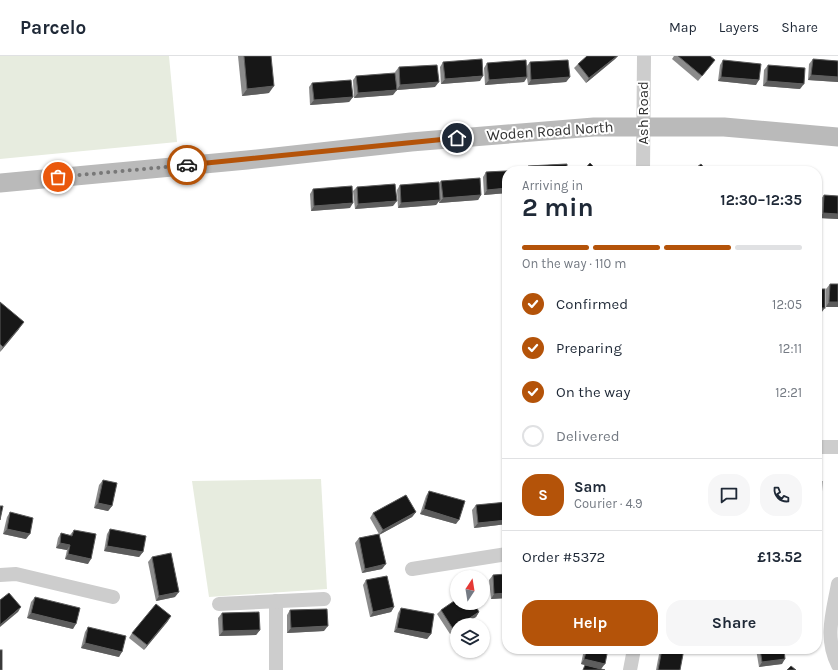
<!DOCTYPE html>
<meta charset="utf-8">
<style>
:root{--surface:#fff;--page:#f6f6f7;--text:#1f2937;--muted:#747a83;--line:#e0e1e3;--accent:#b45309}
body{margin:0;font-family:Karla,sans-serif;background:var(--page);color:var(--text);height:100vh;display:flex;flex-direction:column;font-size:15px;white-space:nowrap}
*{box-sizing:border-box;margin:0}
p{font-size:13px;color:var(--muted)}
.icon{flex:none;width:22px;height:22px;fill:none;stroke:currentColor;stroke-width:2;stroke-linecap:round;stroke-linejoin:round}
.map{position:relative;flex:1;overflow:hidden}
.panel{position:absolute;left:502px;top:110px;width:320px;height:488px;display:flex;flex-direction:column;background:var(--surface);border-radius:16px;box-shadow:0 1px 3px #0004}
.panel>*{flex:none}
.needle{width:26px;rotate:12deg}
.buttons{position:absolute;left:450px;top:514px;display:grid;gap:8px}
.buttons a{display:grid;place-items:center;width:40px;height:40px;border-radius:50%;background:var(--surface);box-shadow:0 1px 3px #0004;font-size:20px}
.pin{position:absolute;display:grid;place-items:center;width:34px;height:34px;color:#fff;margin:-17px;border:2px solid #fff;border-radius:50%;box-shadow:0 1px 4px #0007}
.courier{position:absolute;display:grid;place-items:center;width:40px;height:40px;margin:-20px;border:3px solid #b45309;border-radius:50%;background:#fff;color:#222;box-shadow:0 1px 5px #0007}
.summary em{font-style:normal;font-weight:700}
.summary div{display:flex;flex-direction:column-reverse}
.summary{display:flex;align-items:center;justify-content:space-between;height:68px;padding:0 20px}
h1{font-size:26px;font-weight:700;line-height:30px}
.bar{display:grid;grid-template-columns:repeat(4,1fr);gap:6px 4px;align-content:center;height:48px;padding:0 20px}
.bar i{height:5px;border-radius:3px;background:var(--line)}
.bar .active{background:var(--accent)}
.bar p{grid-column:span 4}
.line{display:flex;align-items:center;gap:10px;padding:0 20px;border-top:1px solid var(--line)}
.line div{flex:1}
.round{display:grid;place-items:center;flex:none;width:42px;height:42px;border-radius:16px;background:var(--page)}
ol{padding:0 20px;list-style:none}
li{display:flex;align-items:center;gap:12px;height:44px}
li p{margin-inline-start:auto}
li .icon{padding:4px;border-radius:50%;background:var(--accent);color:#fff;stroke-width:4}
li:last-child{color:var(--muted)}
li i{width:22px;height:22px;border:2px solid var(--line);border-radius:50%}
.action{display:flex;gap:8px;margin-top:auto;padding:8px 20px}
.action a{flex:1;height:46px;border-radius:16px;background:var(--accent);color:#fff;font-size:16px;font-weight:700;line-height:46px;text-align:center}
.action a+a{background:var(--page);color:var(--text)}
header{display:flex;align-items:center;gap:24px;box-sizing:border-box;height:56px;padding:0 20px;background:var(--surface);border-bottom:1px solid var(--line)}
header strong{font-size:19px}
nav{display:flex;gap:22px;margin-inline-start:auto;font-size:14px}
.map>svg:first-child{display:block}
.green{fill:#e7ecdf}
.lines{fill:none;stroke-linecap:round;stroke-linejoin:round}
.street{stroke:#cdcdcd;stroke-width:14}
.secondary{stroke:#bababa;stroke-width:19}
.wall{fill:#8b8b8b}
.shaded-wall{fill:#5d5d5d}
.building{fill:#171717;stroke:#5d5d5d}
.done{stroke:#787878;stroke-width:4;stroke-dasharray:0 7.2}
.route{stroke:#b45309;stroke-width:5}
.labels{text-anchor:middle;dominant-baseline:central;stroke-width:4;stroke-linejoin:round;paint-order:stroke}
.street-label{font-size:15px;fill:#303030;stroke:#fff}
</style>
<header>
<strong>Parcelo</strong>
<nav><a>Map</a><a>Layers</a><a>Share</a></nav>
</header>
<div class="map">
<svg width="838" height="614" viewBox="0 0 838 614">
<rect width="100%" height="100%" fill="#fff"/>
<g class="green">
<path d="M0,0H169L177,86L0,103Z"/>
<path d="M321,423L327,533L209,541L192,425Z"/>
</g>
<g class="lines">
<g class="street">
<path d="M643,115L644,0"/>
<path d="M817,391H838"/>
<path d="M412,513L507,498"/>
<path d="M0,519L16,518L113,541"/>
<path d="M838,528C833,556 824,582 838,609"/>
<path d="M276,545V614"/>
<path d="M219,548L324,543"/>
<path d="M630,614L634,593"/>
</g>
<path class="secondary" d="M0,127L247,104L411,86L594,71H724L838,81"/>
</g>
<g class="wall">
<path d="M238,0H271L269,37L242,40Z"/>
<path d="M587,0H618L615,3L586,27L574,12L578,8Z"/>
<path d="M674,0H710L711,9L698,25L672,3Z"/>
<path d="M813,3L838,5V26L808,24L809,8Z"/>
<path d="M723,4L756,29L718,25L720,9Z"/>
<path d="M443,6L480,25L441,28L440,11Z"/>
<path d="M530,6L570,21L566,26L528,29L527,22L524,26L485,29L484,12L487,7L526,11Z"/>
<path d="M768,9L800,33L763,30L764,14Z"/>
<path d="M399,11L435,31L397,34L395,16Z"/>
<path d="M356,20L393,39L354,42L353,24Z"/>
<path d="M312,27L353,41L349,46L310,49L309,31Z"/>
<path d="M567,108V115H507V137L484,139L483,121L486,116L525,114V115L528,110Z"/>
<path d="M441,125L481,139L478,144L439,147V145L436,149L398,152L397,134L400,129L439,128Z"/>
<path d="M357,131L393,150L355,153L353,135Z"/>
<path d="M313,133L350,152L311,155L310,138Z"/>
<path d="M824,139L838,140V163L819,162L820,144Z"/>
<path d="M830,228L838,251H826V233Z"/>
<path d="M0,246L19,273L0,296Z"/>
<path d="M103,424L112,450L108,455L94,452L99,429Z"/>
<path d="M429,435L456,468L420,458L426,440Z"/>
<path d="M507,446V468L474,472L472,454L476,449Z"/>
<path d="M10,456L26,483L3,478L7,461Z"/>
<path d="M416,456L412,461L379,479L382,513L362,517L355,487L359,482L379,478L370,462L373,457Z"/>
<path d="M110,473L143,496L139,501L104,495L107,478Z"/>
<path d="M74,474L88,508L65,503L67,494L56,492L58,482L61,477L70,479Z"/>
<path d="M152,501L175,541L156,545L148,506Z"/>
<path d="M507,518V542L491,543L489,524L493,519Z"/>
<path d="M366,524L394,551L391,556L370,561L363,529Z"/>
<path d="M35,541L73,573L27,562L31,546Z"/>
<path d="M401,552L431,578L427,583L394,576L398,557Z"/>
<path d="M290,554L324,575L287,577V559Z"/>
<path d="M441,554L479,556L476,561L457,569V573L450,578L437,558Z"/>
<path d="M222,557L260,574L256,579L219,580L218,562Z"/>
<path d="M168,565L144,594L129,582L132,577Z"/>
<path d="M88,571L119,601L81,592L85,576Z"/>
<path d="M584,593H608L601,613L581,608Z"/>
<path d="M660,593H684L680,614H656Z"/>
<path d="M756,593H784L782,608L759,611Z"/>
</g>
<g class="shaded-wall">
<path d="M617,0H618L615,3L586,27L589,22Z"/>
<path d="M811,19L838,21V26L808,24Z"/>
<path d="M483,20L480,25L441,28L445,23Z"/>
<path d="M527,21L524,26L485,29L489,24Z"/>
<path d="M570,21L566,26L528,29L531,24Z"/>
<path d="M721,21L759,24L756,29L718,25Z"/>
<path d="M767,25L804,28L800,33L763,30Z"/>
<path d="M439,26L435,31L397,34L400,29Z"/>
<path d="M274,30L269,37L242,40L247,33Z"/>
<path d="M397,34L393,39L354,42L358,37Z"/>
<path d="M353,41L349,46L310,49L314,44Z"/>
<path d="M507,132V137L484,139L487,134Z"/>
<path d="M481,139L478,144L439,147L443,142Z"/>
<path d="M440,144L436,149L398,152L401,147Z"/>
<path d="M397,145L393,150L355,153L358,148Z"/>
<path d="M353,147L350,152L311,155L314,150Z"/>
<path d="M823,157L838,158V163L819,162Z"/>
<path d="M829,246H838V251H826Z"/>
<path d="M817,252H825L821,257H817Z"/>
<path d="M24,266L19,273L0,296L3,291Z"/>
<path d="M817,446H821L818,451H817Z"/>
<path d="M98,447L112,450L108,455L94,452Z"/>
<path d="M424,453L459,464L456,468L420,458Z"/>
<path d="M416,456L412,461L379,479L383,474Z"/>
<path d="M507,464V468L474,472L478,467Z"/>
<path d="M7,473L30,478L26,483L3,478Z"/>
<path d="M60,487L70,489L67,494L56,492Z"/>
<path d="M107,490L143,496L139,501L104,495Z"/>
<path d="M68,498L91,503L88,508L65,503Z"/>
<path d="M821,501L818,506H817V502Z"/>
<path d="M386,508L382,513L362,517L365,513Z"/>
<path d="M179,536L175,541L156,545L159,540Z"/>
<path d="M507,537V542L491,543L494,538Z"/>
<path d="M21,551L18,556L0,571V569Z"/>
<path d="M394,551L391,556L370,561L373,556Z"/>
<path d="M479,556L476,561L463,569H459Z"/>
<path d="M31,557L76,568L73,573L27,562Z"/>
<path d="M171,560L168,565L144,594L147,589Z"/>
<path d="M328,570L324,575L287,577L291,572Z"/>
<path d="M457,570V573L450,578L453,573Z"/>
<path d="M397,572L431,578L427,583L394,576Z"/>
<path d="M260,574L256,579L219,580L223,575Z"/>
<path d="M85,587L122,596L119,601L81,592Z"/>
<path d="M584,603L605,608L601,613L581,608Z"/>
<path d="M785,603L782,608L759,611L762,606Z"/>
</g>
<g class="building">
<path d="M244,0H271L274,30L247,33Z"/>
<path d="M587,0H617L589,22L578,8Z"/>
<path d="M678,0H710L715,4L702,20Z"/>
<path d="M482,3L483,20L445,23L443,6Z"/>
<path d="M813,3L838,5V21L811,19Z"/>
<path d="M526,4L527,21L489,24L487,7Z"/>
<path d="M568,4L570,21L531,24L530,6Z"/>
<path d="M723,4L761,8L759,24L721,21Z"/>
<path d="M437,9L439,26L400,29L399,11Z"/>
<path d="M768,9L805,12L804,28L767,25Z"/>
<path d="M395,17L397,34L358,37L356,20Z"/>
<path d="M351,24L353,41L314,44L312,27Z"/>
<path d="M590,107L598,115H583Z"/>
<path d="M567,108V115H528V110Z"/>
<path d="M701,108L707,115H692Z"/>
<path d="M525,114V115H507V132L487,134L486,116Z"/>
<path d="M480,122L481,139L443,142L441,125Z"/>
<path d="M439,126L440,144L401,147L400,129Z"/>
<path d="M395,128L397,145L358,148L357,131Z"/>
<path d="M352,130L353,147L314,150L313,133Z"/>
<path d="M824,139L838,140V158L823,157Z"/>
<path d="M830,228H838V246H829Z"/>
<rect x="817" y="233" width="8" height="19"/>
<path d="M0,246L24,266L3,291L0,288Z"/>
<path d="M103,424L117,427L112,450L98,447Z"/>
<path d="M817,425H822L821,446H817Z"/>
<path d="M429,435L465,445L459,464L424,453Z"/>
<path d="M406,439L416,456L383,474L373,457Z"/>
<path d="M507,446V464L478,467L476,449Z"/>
<path d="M0,450H3L0,464Z"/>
<path d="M10,456L33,462L30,478L7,473Z"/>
<path d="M110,473L146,480L143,496L107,490Z"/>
<path d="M74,474L96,478L91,503L68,498L70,489L60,487L61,477L72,480Z"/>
<path d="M379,478L386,508L365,513L359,482Z"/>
<path d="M817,478H820L821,501L817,502Z"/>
<path d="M171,497L179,536L159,540L152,501Z"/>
<path d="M507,518V537L494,538L493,519Z"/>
<path d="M387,520L394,551L373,556L366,524Z"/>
<path d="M9,537L21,551L0,569V544Z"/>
<path d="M35,541L80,552L76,568L31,557Z"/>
<path d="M457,543V547H474L479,556L459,569H457V570L453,573L441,554Z"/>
<path d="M156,548L171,560L147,589L132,577Z"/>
<path d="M401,552L434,558L431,578L397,572Z"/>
<path d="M327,553L328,570L291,572L290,554Z"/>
<path d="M259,556L260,574L223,575L222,557Z"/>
<path d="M88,571L126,580L122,596L85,587Z"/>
<path d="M587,593H608L605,608L584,603Z"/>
<path d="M662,593H684L680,614H658Z"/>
<path d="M760,593H784L785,603L762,606Z"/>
<rect x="0" y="594" width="2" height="20"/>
<path d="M585,609L605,614H583Z"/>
<path d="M791,610L796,614H787Z"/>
</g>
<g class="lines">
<path class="done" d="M58,121L187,109"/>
<path class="route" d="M187,109L457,82"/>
</g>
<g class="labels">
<g class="street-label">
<text transform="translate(643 57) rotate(-90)">Ash Road</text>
<text transform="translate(550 75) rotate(-4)">Woden Road North</text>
</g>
</g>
</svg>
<div class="buttons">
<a><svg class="needle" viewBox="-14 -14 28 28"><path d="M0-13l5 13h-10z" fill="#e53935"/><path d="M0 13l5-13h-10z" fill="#747a83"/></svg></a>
<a><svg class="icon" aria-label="layers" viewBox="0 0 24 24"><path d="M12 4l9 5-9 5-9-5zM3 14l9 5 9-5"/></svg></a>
</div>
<div class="pin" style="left:58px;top:121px;background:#ea580c"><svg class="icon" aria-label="bag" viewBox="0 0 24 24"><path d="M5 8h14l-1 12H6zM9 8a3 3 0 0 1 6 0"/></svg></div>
<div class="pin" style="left:457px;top:82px;background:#1f2937"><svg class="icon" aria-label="home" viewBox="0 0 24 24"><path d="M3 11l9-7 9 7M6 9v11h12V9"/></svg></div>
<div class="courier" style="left:187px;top:109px"><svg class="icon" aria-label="car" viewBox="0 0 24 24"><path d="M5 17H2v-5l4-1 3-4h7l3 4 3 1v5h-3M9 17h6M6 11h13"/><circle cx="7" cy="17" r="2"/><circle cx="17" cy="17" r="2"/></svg></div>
<section class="panel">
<div class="summary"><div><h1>2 min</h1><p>Arriving in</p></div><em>12:30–12:35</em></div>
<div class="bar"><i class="active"></i><i class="active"></i><i class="active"></i><i></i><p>On the way · 110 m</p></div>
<ol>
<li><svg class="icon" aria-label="check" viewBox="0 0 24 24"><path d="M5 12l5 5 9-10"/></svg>Confirmed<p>12:05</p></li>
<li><svg class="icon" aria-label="check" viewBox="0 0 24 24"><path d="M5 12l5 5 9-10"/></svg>Preparing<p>12:11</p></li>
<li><svg class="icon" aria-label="check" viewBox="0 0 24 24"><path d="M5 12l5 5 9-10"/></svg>On the way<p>12:21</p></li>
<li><i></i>Delivered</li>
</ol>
<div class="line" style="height:72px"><b class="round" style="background:var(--accent);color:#fff">S</b><div><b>Sam</b><p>Courier · 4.9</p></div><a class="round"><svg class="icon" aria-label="chat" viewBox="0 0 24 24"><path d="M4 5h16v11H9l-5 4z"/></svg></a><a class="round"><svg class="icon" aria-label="phone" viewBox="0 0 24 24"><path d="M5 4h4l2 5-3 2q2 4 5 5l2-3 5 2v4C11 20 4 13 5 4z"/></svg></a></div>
<div class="line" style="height:52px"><div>Order #5372</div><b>£13.52</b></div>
<div class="action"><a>Help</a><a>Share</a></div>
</section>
</div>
